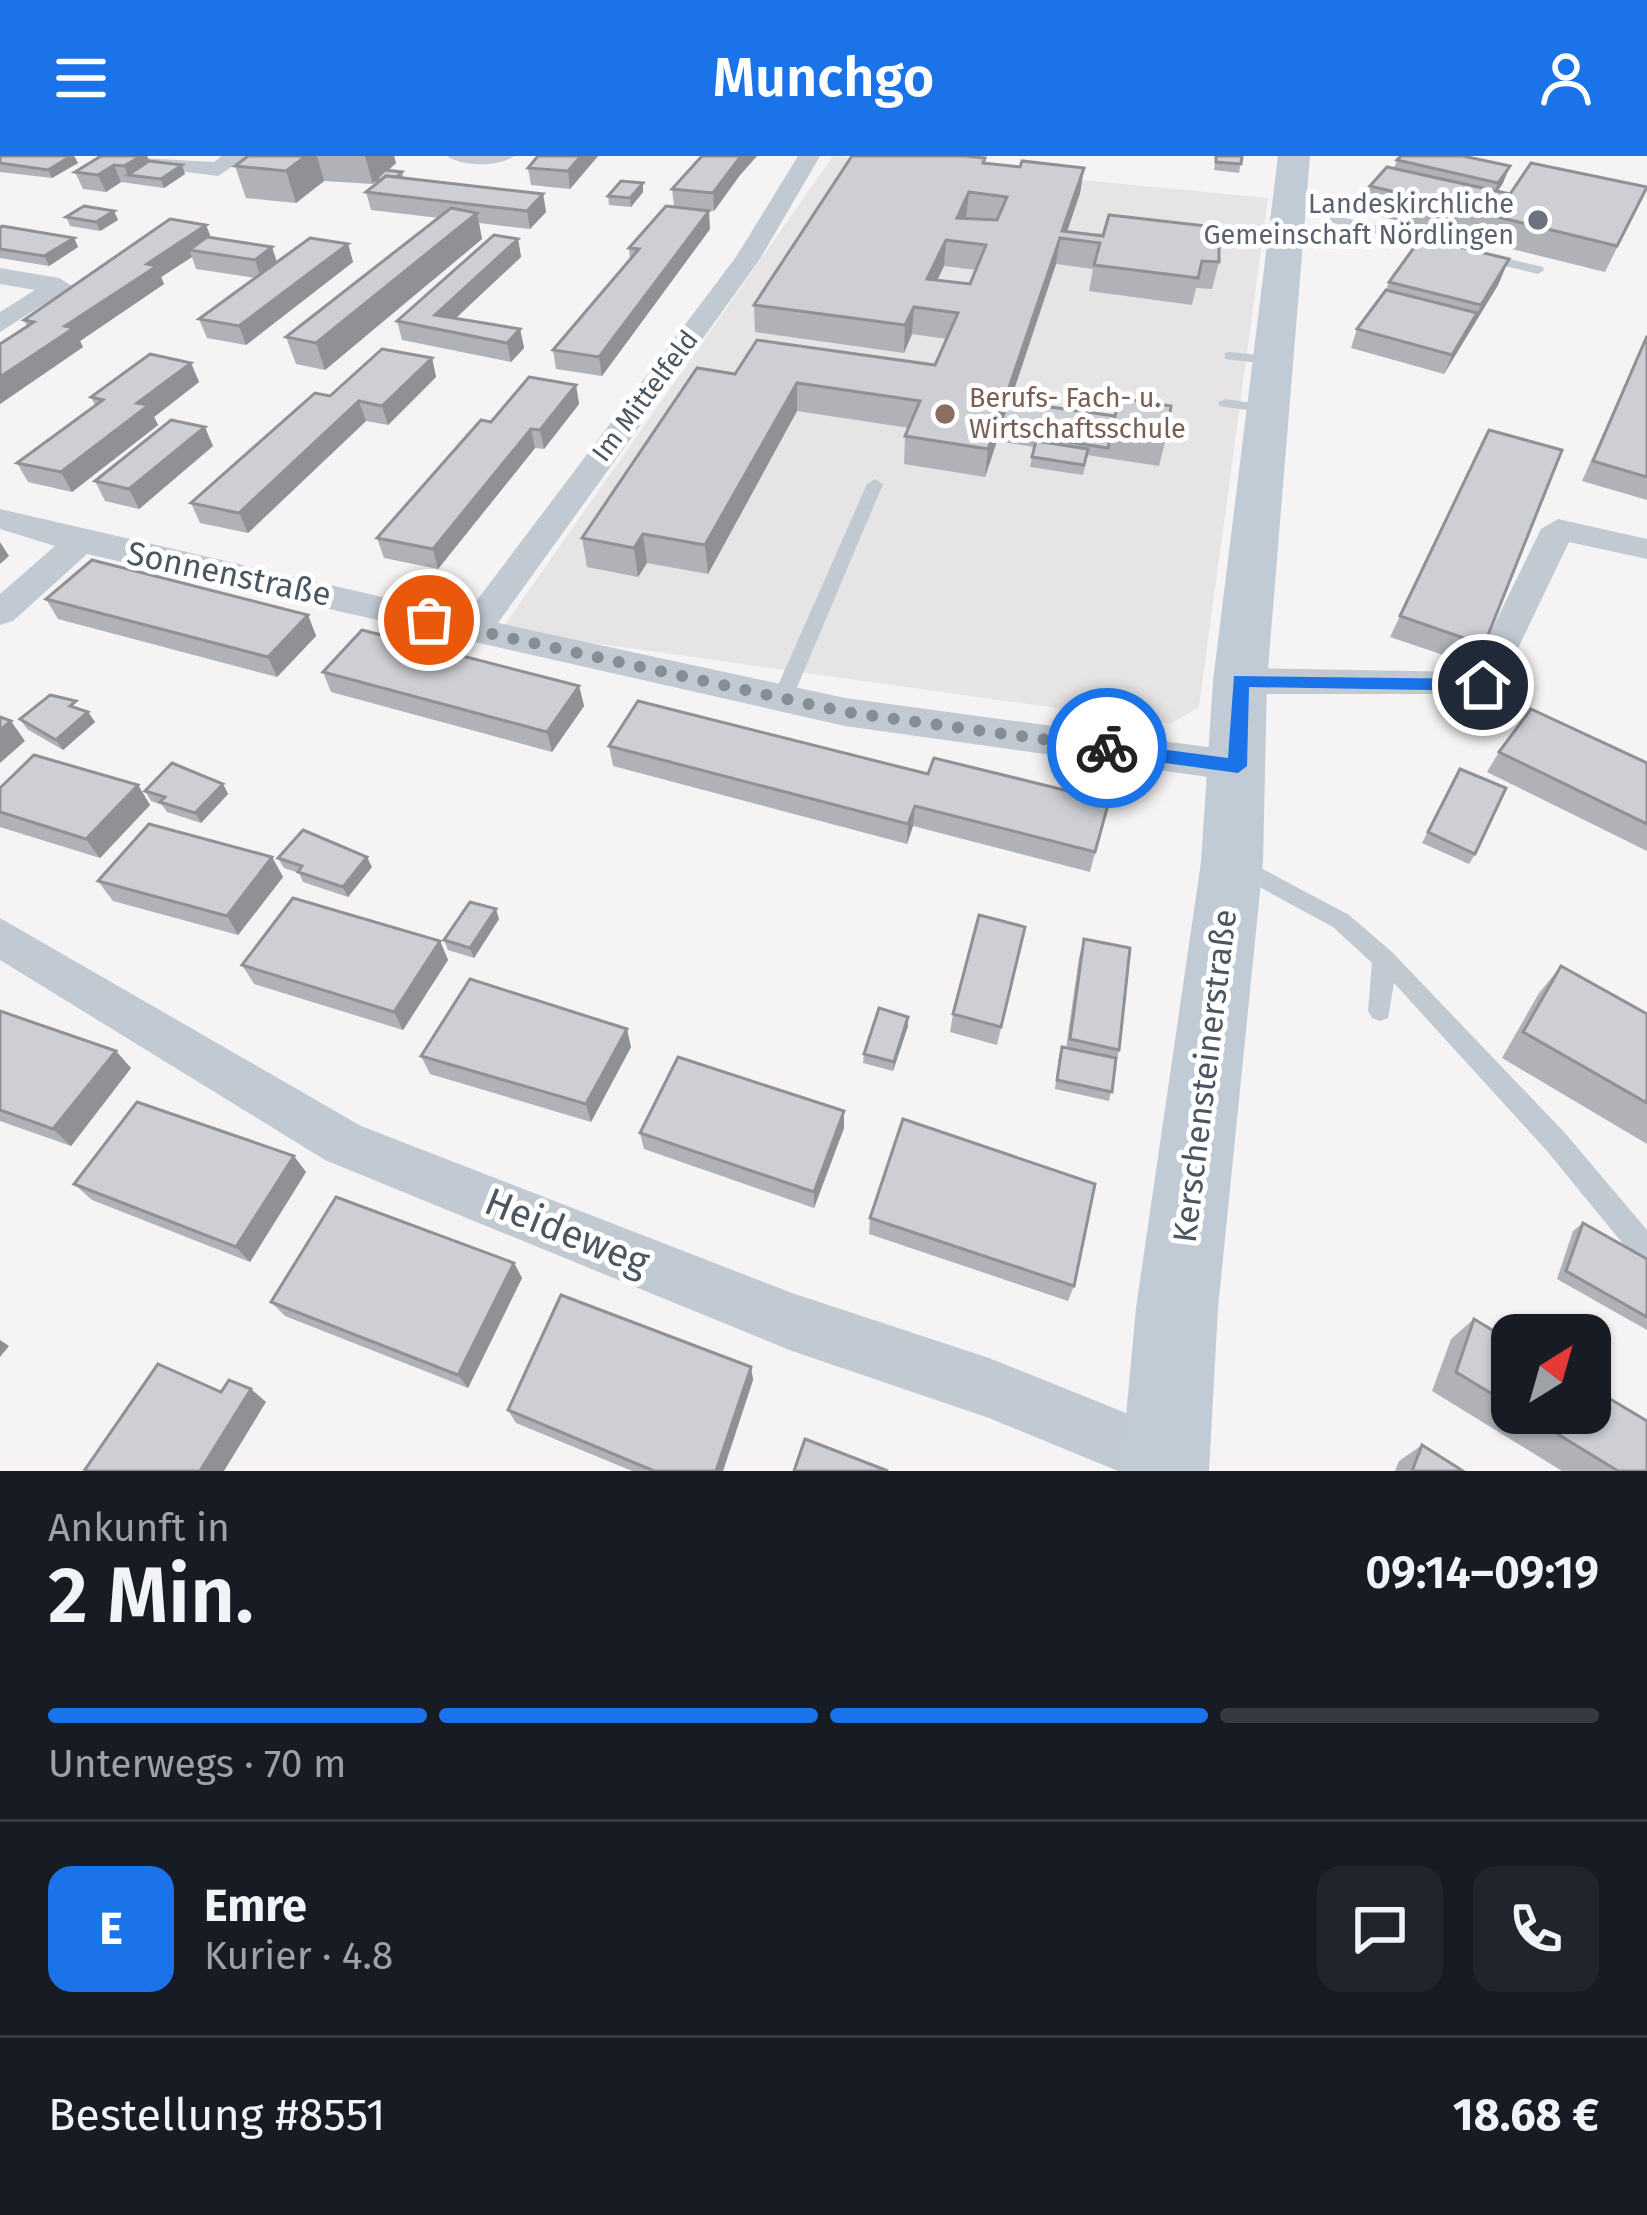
<!DOCTYPE html>
<html lang="de">
<meta charset="utf-8">
<style>
:root{--surface:#171b24;--page:#20242c;--text:#f1f3f6;--muted:#9ea1a6;--line:#363941;--accent:#1a73e8}
body{margin:0;font-family:"Fira Sans",sans-serif;background:var(--page);color:var(--text);height:100vh;display:flex;flex-direction:column;font-size:45px;white-space:nowrap}
*{box-sizing:border-box;margin:0}
p{font-size:39px;color:var(--muted)}
.icon{flex:none;width:66px;height:66px;fill:none;stroke:currentColor;stroke-width:2;stroke-linecap:round;stroke-linejoin:round}
.map{position:relative;height:1315px;overflow:hidden}
.details{display:flex;flex-direction:column;background:var(--surface);flex:1}
.details>*{flex:none}
.needle{width:78px;rotate:37deg}
.tools{position:absolute;left:1491px;top:1158px;display:grid;gap:24px}
.tools a{display:grid;place-items:center;width:120px;height:120px;border-radius:24px;background:var(--surface);box-shadow:0 3px 9px #0004;font-size:60px}
.pin{position:absolute;display:grid;place-items:center;width:102px;height:102px;color:#fff;margin:-51px;border:6px solid #fff;border-radius:50%;box-shadow:0 3px 12px #0007}
.courier{position:absolute;display:grid;place-items:center;width:120px;height:120px;margin:-60px;border:9px solid #1a73e8;border-radius:50%;background:#fff;color:#222;box-shadow:0 3px 15px #0007}
.headline em{font-style:normal;font-weight:600}
.headline div{display:flex;flex-direction:column-reverse}
.headline{display:flex;align-items:center;justify-content:space-between;height:204px;padding:0 48px}
h1{font-size:78px;font-weight:600;line-height:90px}
.bar{display:grid;grid-template-columns:repeat(4,1fr);gap:18px 12px;align-content:center;height:144px;padding:0 48px}
.bar i{height:15px;border-radius:9px;background:var(--line)}
.bar .active{background:var(--accent)}
.bar p{grid-column:span 4}
.line{display:flex;align-items:center;gap:30px;padding:0 48px;border-top:3px solid var(--line)}
.line div{flex:1}
.round{display:grid;place-items:center;flex:none;width:126px;height:126px;border-radius:24px;background:var(--page)}
header{display:flex;justify-content:space-between;align-items:center;height:156px;padding:0 48px;background:var(--accent);color:#fff;font-size:54px;font-weight:600}
.map>svg:first-child{display:block}
.education{fill:#e6e4e5}
.lines{fill:none;stroke-linecap:round;stroke-linejoin:round}
.lane{fill:#c1cad2;fill-rule:evenodd}
.street{fill:#c1cad2;fill-rule:evenodd}
.secondary{fill:#c1cbd6;fill-rule:evenodd}
.wall{fill:#b0b2b7;fill-rule:evenodd}
.shaded-wall{fill:#909195}
.building{fill:#cdcfd5;stroke:#909195;stroke-width:3;fill-rule:evenodd}
.route{fill:#1a73e8}
.done{stroke:#868d94;stroke-width:12;stroke-dasharray:0 21.6}
.worship-dot{fill:#6b7280;stroke:#fff;stroke-width:4.5}
.education-dot{fill:#8d6e63;stroke:#fff;stroke-width:4.5}
.labels{text-anchor:middle;dominant-baseline:central;stroke-width:10;stroke-linejoin:round;paint-order:stroke}
.far-worship-label{font-size:27px;fill:#5b616d;stroke:#fff;text-anchor:end}
.far-street-label{font-size:27px;fill:#4a5661;stroke:#fff}
.far-education-label{font-size:27px;fill:#785e54;stroke:#fff;text-anchor:start}
.street-label{font-size:33px;fill:#4a5661;stroke:#fff}
.near-street-label{font-size:39px;fill:#4a5661;stroke:#fff}
</style>
<header><svg class="icon" aria-label="menu" viewBox="0 0 24 24"><path d="M4 6h16M4 12h16M4 18h16"/></svg>Munchgo<svg class="icon" aria-label="person" viewBox="0 0 24 24"><circle cx="12" cy="8" r="4"/><path d="M4 21q1-7 8-7t8 7"/></svg></header>
<div class="map">
<svg width="1647" height="1315" viewBox="0 0 1647 1315">
<rect width="100%" height="100%" fill="#f5f3f3"/>
<path class="education" d="M833,0L1268,42L1199,551L1170,568L501,474Z"/>
<g class="lines">
<g class="lane">
<path d="M1334,59L1448,88L1450,91L1444,95L1330,66V60Z"/>
<path d="M1480,96L1543,111L1544,114L1538,118L1476,103V97Z"/>
<path d="M1230,196L1276,201L1283,205L1276,209L1225,203V197Z"/>
<path d="M1225,243L1272,250L1279,254L1272,258L1220,250L1218,247Z"/>
<path d="M875,323L883,328L792,543L789,548H775L772,543L867,328Z"/>
<path d="M1238,700L1349,759L1392,796L1565,977L1647,1074V1109L1637,1105L1547,995L1394,827L1388,862L1380,865L1372,862L1368,855L1372,807L1333,771L1230,715L1227,709L1230,703Z"/>
</g>
<g class="street">
<path d="M103,0L214,6L222,0H248L218,20L114,7Z"/>
<path d="M447,0H514C499,11 462,11 447,0Z"/>
<path d="M798,0H820L760,103L498,467L845,542L1237,595L1251,600L1257,610L1251,620L1237,625L845,570L87,398L13,465L0,469V438L55,390L0,373V353L465,460L736,101Z"/>
<path d="M0,112L59,122L72,130L0,176V156L35,134L0,128Z"/>
<path d="M1558,363L1647,383V403L1569,386L1496,538H1240L1227,534L1221,525L1227,516L1240,512L1471,516L1541,373Z"/>
<path d="M0,762L361,970L792,1137L989,1202L1188,1282L1197,1304L1192,1315H1118L989,1262L792,1195L325,1004L0,804Z"/>
</g>
<path class="secondary" d="M1278,0H1310L1267,525L1263,706L1218,1152L1209,1315H1121L1136,1152L1201,706L1213,525Z"/>
</g>
<g class="wall">
<path d="M0,0H74L78,7L52,22L0,16Z"/>
<path d="M101,0H147L149,5L185,18L164,32L121,26L106,36L83,33L75,16Z"/>
<path d="M248,0H394L396,7L387,15L402,16L404,22L543,38L546,56L530,73L479,67L482,83L325,214L296,208L286,181L439,62L371,54L366,36L376,28L375,26L373,28L324,25L296,47L246,42L235,10Z"/>
<path d="M598,0L570,33L531,29L528,12Z"/>
<path d="M702,0H757L740,19L714,55L674,50L672,33Z"/>
<path d="M1216,0H1242L1239,17L1214,14Z"/>
<path d="M1397,4L1503,27L1498,35L1510,38L1647,31L1605,116L1362,56L1370,30L1394,12Z"/>
<path d="M984,7L1020,11L1084,12L1080,37L1067,75L1203,86L1219,106L1212,133L1196,132L1192,149L1089,135L1093,113L1056,108L1010,245L1166,282L1159,310L1087,299L1083,319L1030,311L1034,291L997,285L985,321L904,308L905,280L909,272L797,255L708,418L647,407L638,421L587,411L582,382L735,218L935,209L947,183L912,178L904,197L755,176L754,149ZM944,110L976,114L970,128L937,124Z"/>
<path d="M643,27V36L631,51L609,49L608,40Z"/>
<path d="M66,61L118,64L100,75L70,70Z"/>
<path d="M206,69L211,82L277,106L348,88L353,106L246,189L207,182L199,163L256,122L196,113L192,101L161,121L164,128L80,185L83,191L0,248V188L27,170L24,164Z"/>
<path d="M0,72L74,82L78,91L49,110L0,102Z"/>
<path d="M710,73L602,220L556,213L553,194L630,103L629,92Z"/>
<path d="M518,83L521,101L456,162L520,173L524,192L511,206L402,184L397,165Z"/>
<path d="M1509,103L1498,129L1444,218L1351,192L1357,173L1386,134L1389,126Z"/>
<path d="M1647,178V344L1582,325Z"/>
<path d="M432,202L436,221L388,269L366,265L248,377L200,367L191,347L330,240Z"/>
<path d="M191,207L199,226L154,261L158,269L72,336L28,326L17,307L95,249L91,241Z"/>
<path d="M576,229L579,248L544,293L535,292L438,413L384,402L377,382L491,266Z"/>
<path d="M1489,274L1484,489L1473,509L1390,481Z"/>
<path d="M213,290L139,353L105,345L95,325Z"/>
<path d="M46,443L308,459L316,480L277,521L58,463Z"/>
<path d="M323,516L579,530L584,550L552,596L331,536Z"/>
<path d="M82,554L88,556L95,566L63,594L27,573L20,563Z"/>
<path d="M609,590L928,618L1109,645L1090,716L913,670L907,688L613,610Z"/>
<path d="M1499,596L1647,607V695L1487,616Z"/>
<path d="M1460,613L1475,698L1469,708L1422,687Z"/>
<path d="M223,628L228,638L201,667L167,656L162,649L151,645L145,635Z"/>
<path d="M138,629L150,649L100,702L0,671V632Z"/>
<path d="M272,701L283,721L238,779L113,745L98,725Z"/>
<path d="M278,702L372,711L348,741L303,726L299,717L284,712Z"/>
<path d="M499,763L474,802L448,794L444,784Z"/>
<path d="M1025,771L997,889L950,876L953,858Z"/>
<path d="M1084,783L1119,894L1109,945L1055,933L1059,900L1062,891L1066,892L1079,802Z"/>
<path d="M440,785L448,804L403,874L254,828L242,809Z"/>
<path d="M1561,810L1647,858V988L1502,902L1539,837Z"/>
<path d="M0,855L131,912L71,990L0,965Z"/>
<path d="M908,870L893,915L863,907L864,898Z"/>
<path d="M631,891L591,966L430,918L421,900Z"/>
<path d="M844,955V972L814,1052L644,993L640,977Z"/>
<path d="M306,1016L250,1106L92,1044L74,1028Z"/>
<path d="M870,1062L1074,1130L1068,1145L869,1078Z"/>
<path d="M1583,1067L1647,1103V1174L1557,1123L1573,1075Z"/>
<path d="M514,1107L522,1122L468,1232L285,1160L271,1146Z"/>
<path d="M1474,1163L1512,1186V1257H1590L1647,1315H1562L1432,1235L1451,1183Z"/>
<path d="M751,1211L753,1224L723,1315H632L516,1267L508,1254Z"/>
<path d="M1422,1289L1463,1315H1395L1399,1305Z"/>
</g>
<g class="shaded-wall">
<path d="M71,0H74L78,7L52,22L48,14Z"/>
<path d="M141,0H147L153,14L128,19L124,10Z"/>
<path d="M306,0H317L324,25L296,47L286,15Z"/>
<path d="M365,0H394L396,7L378,24H375L373,28Z"/>
<path d="M581,0H598L570,33L568,15Z"/>
<path d="M741,0H757L740,19L714,55L713,37Z"/>
<path d="M114,9L121,26L106,36L98,19Z"/>
<path d="M182,9L185,18L164,32L161,23Z"/>
<path d="M1510,10L1503,27L1491,44L1498,27Z"/>
<path d="M1084,12L1080,37L1065,82L1062,75Z"/>
<path d="M643,27V36L631,51L630,42Z"/>
<path d="M969,36L966,62L955,88L957,62Z"/>
<path d="M543,38L546,56L530,73L527,55Z"/>
<path d="M114,55L118,64L100,75L96,66Z"/>
<path d="M709,55L710,73L602,220L599,201Z"/>
<path d="M477,57L482,83L325,214L316,187Z"/>
<path d="M206,69L213,87L189,94L192,101L161,121L164,128L80,185L83,191L0,248V221L147,108Z"/>
<path d="M74,82L78,91L49,110L44,100Z"/>
<path d="M1060,82L1056,108L1000,276L998,275L997,285L985,321L988,293Z"/>
<path d="M518,83L521,101L443,174L435,159Z"/>
<path d="M946,84L944,110L925,150L927,123Z"/>
<path d="M348,88L353,106L246,189L239,170Z"/>
<path d="M272,91L278,109L261,122L255,104Z"/>
<path d="M1509,103L1498,129L1444,218L1452,199Z"/>
<path d="M914,151L912,178L904,197L905,169Z"/>
<path d="M520,173L524,192L511,206L507,187Z"/>
<path d="M432,202L436,221L388,269L382,250Z"/>
<path d="M191,207L199,226L154,261L158,269L72,336L61,316L137,247Z"/>
<path d="M797,227V255L708,418L705,389Z"/>
<path d="M576,229L579,248L544,293L540,274Z"/>
<path d="M359,245L366,265L248,377L239,357Z"/>
<path d="M205,271L213,290L139,353L129,333Z"/>
<path d="M531,273L535,292L438,413L433,393Z"/>
<path d="M643,378L647,407L638,421L634,392Z"/>
<path d="M0,386L9,400L0,408Z"/>
<path d="M308,459L316,480L277,521L268,501Z"/>
<path d="M579,530L584,550L552,596L547,576Z"/>
<path d="M88,556L95,566L63,594L56,584Z"/>
<path d="M11,565L25,585L0,607V574Z"/>
<path d="M223,628L228,638L201,667L195,657Z"/>
<path d="M138,629L150,649L100,702L86,683Z"/>
<path d="M915,650L913,670L907,688L908,668Z"/>
<path d="M272,701L283,721L238,779L227,760Z"/>
<path d="M367,701L372,711L348,741L343,731Z"/>
<path d="M496,753L499,763L474,802L470,792Z"/>
<path d="M440,785L448,804L403,874L394,856Z"/>
<path d="M908,861V870L893,915L894,906Z"/>
<path d="M627,873L631,891L591,966L586,948Z"/>
<path d="M116,895L131,912L71,990L53,973Z"/>
<path d="M844,955V972L814,1052V1036Z"/>
<path d="M294,1000L306,1016L250,1106L236,1091Z"/>
<path d="M514,1107L522,1122L468,1232L458,1219Z"/>
<path d="M0,1184L9,1190L0,1201Z"/>
<path d="M751,1211L753,1224L723,1315H716Z"/>
<path d="M251,1233L266,1246L224,1315H200Z"/>
</g>
<g class="building">
<path d="M0,0H71L48,14L0,7Z"/>
<path d="M101,0H141L124,10L114,9L98,19L75,16Z"/>
<path d="M248,0H306L286,15L235,10Z"/>
<path d="M538,0H581L568,15L528,12Z"/>
<path d="M702,0H741L713,37L672,33Z"/>
<path d="M852,0H965L985,2L983,7L1020,11L1022,5L1084,12L1062,75L1103,80L1109,59L1206,70L1203,86L1219,87V106L1202,105L1198,122L1094,109L1100,87L1060,82L988,293L905,280L920,245L797,227L705,389L643,378L634,392L582,382L697,212L735,218L757,184L935,209L958,157L914,151L905,169L754,149ZM969,36L1007,41L997,64L957,62ZM946,84L986,89L970,128L927,123Z"/>
<path d="M1216,0H1242L1241,8L1216,6Z"/>
<path d="M1401,0H1463L1510,10L1498,27L1397,4Z"/>
<path d="M149,5L182,9L161,23L128,19Z"/>
<path d="M1531,7L1647,31L1617,90L1370,30L1387,11L1510,38Z"/>
<path d="M385,14L402,16L397,21L386,20L381,24H375Z"/>
<path d="M386,20L543,38L527,55L366,36Z"/>
<path d="M621,25L643,27L630,42L608,40Z"/>
<path d="M84,50L114,55L96,66L66,61Z"/>
<path d="M666,50L709,55L599,201L553,194L639,93L629,92Z"/>
<path d="M451,52L477,57L316,187L286,181Z"/>
<path d="M170,63L206,69L147,108L157,110L65,170L74,172L0,221V188L34,166L24,164Z"/>
<path d="M2,70L74,82L44,100L0,93V72Z"/>
<path d="M494,79L518,83L435,159L520,173L507,187L397,165Z"/>
<path d="M207,81L272,91L255,104L189,94Z"/>
<path d="M310,82L348,88L239,170L199,163Z"/>
<path d="M1421,82L1509,103L1481,149L1389,126Z"/>
<path d="M1386,134L1477,157L1452,199L1357,173Z"/>
<path d="M1647,180V321L1593,305Z"/>
<path d="M382,193L432,202L382,250L359,245L239,357L191,347L315,237L330,240Z"/>
<path d="M150,198L191,207L137,247L149,249L61,316L17,307L103,244L91,241Z"/>
<path d="M529,221L576,229L540,274L531,273L433,393L377,382L481,264L491,266Z"/>
<path d="M1119,242L1171,250L1166,282L1112,274Z"/>
<path d="M1008,245L1115,260L1108,292L998,275Z"/>
<path d="M171,264L205,271L129,333L95,325Z"/>
<path d="M1489,274L1562,294L1484,489L1400,460Z"/>
<path d="M1036,285L1088,293L1084,309L1032,301Z"/>
<path d="M92,404L308,459L268,501L46,443Z"/>
<path d="M362,474L579,530L547,576L323,516Z"/>
<path d="M50,539L76,545L70,550L88,556L56,584L20,563Z"/>
<path d="M638,545L928,618L934,602L1109,645L1095,696L915,650L908,668L609,590Z"/>
<path d="M1531,553L1647,607V668L1499,596Z"/>
<path d="M0,561L11,565L0,574Z"/>
<path d="M34,599L138,629L86,683L0,656V632Z"/>
<path d="M172,607L223,628L195,657L160,646L165,641L145,635Z"/>
<path d="M1460,613L1506,632L1475,698L1428,676Z"/>
<path d="M149,668L272,701L227,760L98,725Z"/>
<path d="M303,674L367,701L343,731L298,716L302,710L278,702Z"/>
<path d="M293,742L440,785L394,856L242,809Z"/>
<path d="M470,746L496,753L470,792L444,784Z"/>
<path d="M979,759L1025,771L1001,871L953,858Z"/>
<path d="M1084,783L1130,792L1119,894L1070,883Z"/>
<path d="M1561,810L1647,858V947L1523,876Z"/>
<path d="M470,823L627,873L586,948L421,900Z"/>
<path d="M879,852L908,861L894,906L864,898Z"/>
<path d="M0,855L116,895L53,973L0,954Z"/>
<path d="M1062,891L1116,902L1112,936L1057,924Z"/>
<path d="M678,901L844,955L814,1036L640,977Z"/>
<path d="M137,946L294,1000L236,1091L74,1028Z"/>
<path d="M903,963L1095,1028L1074,1130L870,1062Z"/>
<path d="M336,1041L514,1107L458,1219L271,1146Z"/>
<path d="M1583,1067L1647,1103V1161L1566,1115Z"/>
<path d="M561,1139L751,1211L716,1315H654L508,1254Z"/>
<path d="M1474,1163L1512,1186V1250L1456,1216Z"/>
<path d="M158,1208L221,1236L229,1224L251,1233L200,1315H84Z"/>
<path d="M1590,1231L1647,1265V1315H1618L1523,1257H1590Z"/>
<path d="M805,1283L888,1315H794Z"/>
<path d="M1422,1289L1463,1315H1412Z"/>
</g>
<path class="route" d="M1234,520L1483,523L1492,529L1483,535L1249,531L1247,610L1238,617L1107,599L1098,592L1107,586L1228,602Z"/>
<g class="lines">
<path class="done" d="M429,464L845,556L1107,592"/>
</g>
<circle class="worship-dot" cx="1538" cy="64" r="12"/>
<circle class="education-dot" cx="945" cy="258" r="12"/>
<g class="labels">
<g class="far-worship-label">
<text x="1514" y="48">Landeskirchliche<tspan x="1514" dy="31">Gemeinschaft Nördlingen</tspan></text>
</g>
<g class="far-street-label">
<text transform="translate(645 240) rotate(-53)">Im Mittelfeld</text>
</g>
<g class="far-education-label">
<text x="969" y="242">Berufs- Fach- u.<tspan x="969" dy="31">Wirtschaftsschule</tspan></text>
</g>
<g class="street-label">
<text transform="translate(229 418) rotate(12)">Sonnenstraße</text>
<text transform="translate(1205 920) rotate(-83)">Kerschensteinerstraße</text>
</g>
<g class="near-street-label">
<text transform="translate(567 1076) rotate(22)">Heideweg</text>
</g>
</g>
</svg>
<div class="tools">
<a><svg class="needle" viewBox="-14 -14 28 28"><path d="M0-13l5 13h-10z" fill="#e53935"/><path d="M0 13l5-13h-10z" fill="#9ea1a6"/></svg></a>
</div>
<div class="pin" style="left:429px;top:464px;background:#ea580c"><svg class="icon" aria-label="bag" viewBox="0 0 24 24"><path d="M5 8h14l-1 12H6zM9 8a3 3 0 0 1 6 0"/></svg></div>
<div class="pin" style="left:1483px;top:529px;background:#1f2937"><svg class="icon" aria-label="home" viewBox="0 0 24 24"><path d="M3 11l9-7 9 7M6 9v11h12V9"/></svg></div>
<div class="courier" style="left:1107px;top:592px"><svg class="icon" aria-label="bike" viewBox="0 0 24 24"><circle cx="6" cy="16" r="4"/><circle cx="18" cy="16" r="4"/><path d="M6 16l4-8h5l3 8M10 8l3 8H6M13 5h3"/></svg></div>
</div>
<section class="details">
<div class="headline"><div><h1>2 Min.</h1><p>Ankunft in</p></div><em>09:14–09:19</em></div>
<div class="bar"><i class="active"></i><i class="active"></i><i class="active"></i><i></i><p>Unterwegs · 70 m</p></div>
<div class="line" style="height:216px"><b class="round" style="background:var(--accent);color:#fff">E</b><div><b>Emre</b><p>Kurier · 4.8</p></div><a class="round"><svg class="icon" aria-label="chat" viewBox="0 0 24 24"><path d="M4 5h16v11H9l-5 4z"/></svg></a><a class="round"><svg class="icon" aria-label="phone" viewBox="0 0 24 24"><path d="M5 4h4l2 5-3 2q2 4 5 5l2-3 5 2v4C11 20 4 13 5 4z"/></svg></a></div>
<div class="line" style="height:156px"><div>Bestellung #8551</div><b>18.68 €</b></div>
</section>
